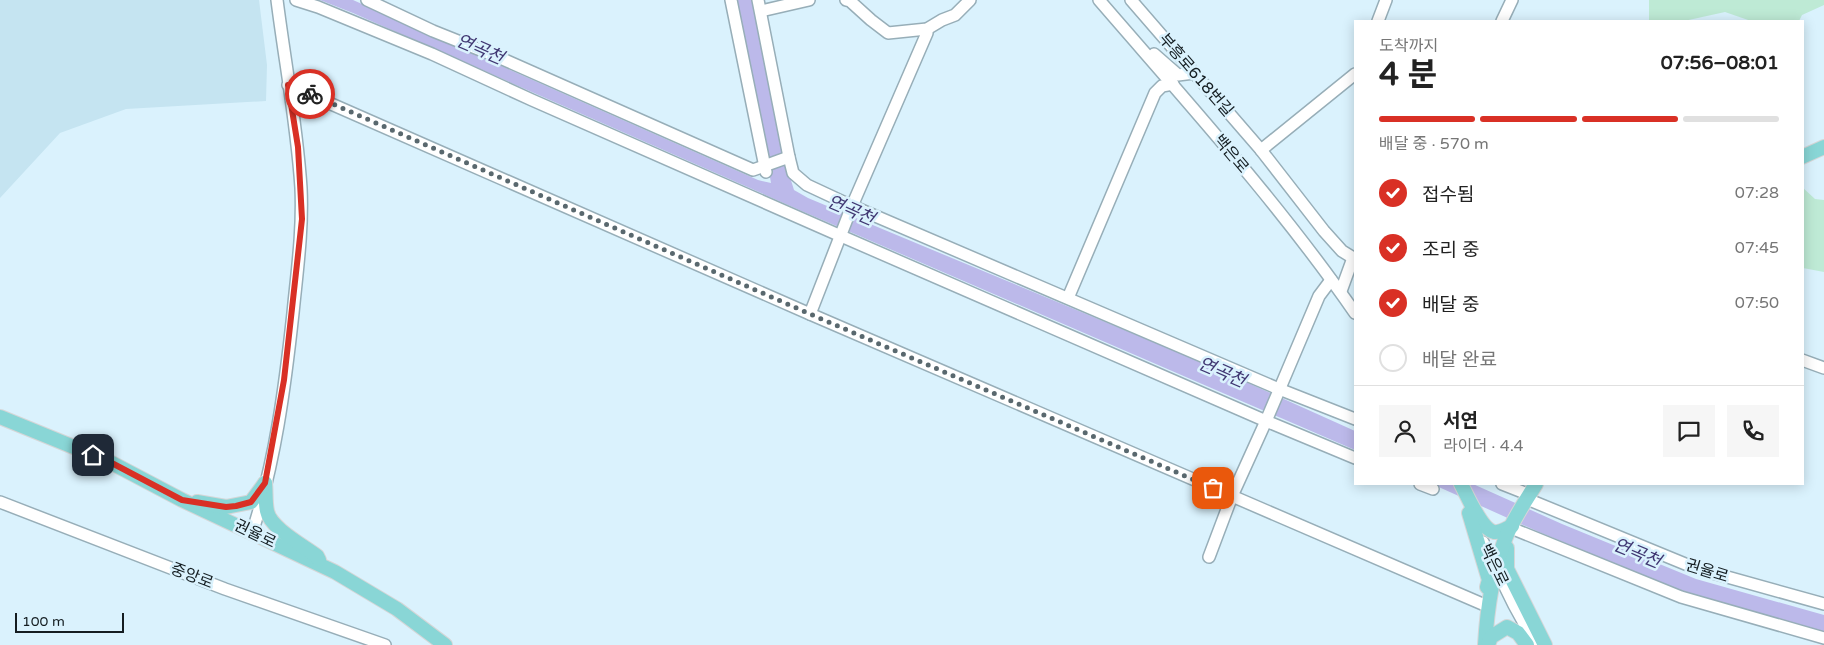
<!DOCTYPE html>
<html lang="ko">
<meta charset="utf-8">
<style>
:root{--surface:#fff;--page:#f6f6f6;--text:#222;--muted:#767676;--line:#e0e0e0;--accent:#d93025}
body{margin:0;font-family:"Varela Round","Noto Sans KR",sans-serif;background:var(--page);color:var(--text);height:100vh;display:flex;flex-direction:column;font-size:19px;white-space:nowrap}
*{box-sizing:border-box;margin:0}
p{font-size:16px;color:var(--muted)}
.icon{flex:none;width:28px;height:28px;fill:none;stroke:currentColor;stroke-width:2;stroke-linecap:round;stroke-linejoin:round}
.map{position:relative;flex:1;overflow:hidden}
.details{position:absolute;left:1354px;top:20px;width:450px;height:465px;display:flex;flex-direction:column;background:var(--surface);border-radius:0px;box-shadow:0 2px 12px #0003}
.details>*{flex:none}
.scale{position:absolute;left:15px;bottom:12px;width:109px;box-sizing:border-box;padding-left:5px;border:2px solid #141d21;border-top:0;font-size:14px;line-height:18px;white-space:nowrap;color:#141d21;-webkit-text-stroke:4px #daf2fd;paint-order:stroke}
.pin{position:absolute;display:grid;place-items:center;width:42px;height:42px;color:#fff;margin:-21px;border-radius:10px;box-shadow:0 2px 8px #0006}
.courier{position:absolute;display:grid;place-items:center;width:50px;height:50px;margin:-25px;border:4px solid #d93025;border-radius:50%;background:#fff;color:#222;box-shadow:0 1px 6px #0007}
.overview em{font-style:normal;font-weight:700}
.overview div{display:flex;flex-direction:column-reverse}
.overview{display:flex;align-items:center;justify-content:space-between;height:85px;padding:0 25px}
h1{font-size:32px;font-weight:700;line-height:38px}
.bar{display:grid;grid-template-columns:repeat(4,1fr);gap:8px 5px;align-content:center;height:60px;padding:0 25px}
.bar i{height:6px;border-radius:4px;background:var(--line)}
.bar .active{background:var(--accent)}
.bar p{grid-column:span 4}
.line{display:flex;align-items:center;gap:12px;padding:0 25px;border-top:1px solid var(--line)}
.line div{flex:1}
.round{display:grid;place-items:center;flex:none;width:52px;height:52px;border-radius:0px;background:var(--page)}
ol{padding:0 25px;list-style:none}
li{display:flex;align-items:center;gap:15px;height:55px}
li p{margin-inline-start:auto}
li .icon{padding:5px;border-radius:50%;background:var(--accent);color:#fff;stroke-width:4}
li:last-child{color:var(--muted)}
li i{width:28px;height:28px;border:2px solid var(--line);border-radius:50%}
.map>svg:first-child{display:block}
.built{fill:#c5e4f1}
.green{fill:#beead5}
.water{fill:#bcb9ea}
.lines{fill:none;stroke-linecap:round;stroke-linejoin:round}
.minor-casing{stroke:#97aeb8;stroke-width:14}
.major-casing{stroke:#d5d6d7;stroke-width:16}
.minor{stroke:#fff;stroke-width:11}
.major{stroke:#89d6d6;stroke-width:14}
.done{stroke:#59686e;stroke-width:5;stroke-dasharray:0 9}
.route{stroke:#d93025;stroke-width:6}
.labels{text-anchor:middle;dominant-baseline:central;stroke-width:5;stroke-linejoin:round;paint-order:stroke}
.street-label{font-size:16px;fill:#141d21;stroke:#daf2fd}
.water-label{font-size:18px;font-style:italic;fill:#403772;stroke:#daf2fd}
</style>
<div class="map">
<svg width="1824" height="645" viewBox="0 0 1824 645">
<rect width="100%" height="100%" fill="#daf2fd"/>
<path class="built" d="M0,0H259L267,65L266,101L126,109L60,133L0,198Z"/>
<g class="green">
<path d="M1649,0H1824V5L1802,15L1799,21H1751L1725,12L1684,21H1649Z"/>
<path d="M1802,187L1815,199L1824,200V272L1803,268Z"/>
</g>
<g class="water">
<path d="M320,0H353L758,180L771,183L751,67L736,0H753L781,148L794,190L808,198L1206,364L1355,431V450L804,212L353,13Z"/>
<path d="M1432,484H1473L1562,524L1696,579L1824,615V632L1688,594L1539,532Z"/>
</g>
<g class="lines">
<g class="minor-casing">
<g id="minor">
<path d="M296,0L318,7L432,54L532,100L841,236L1266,421L1355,458"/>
<path d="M367,0L433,31L498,57L753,170L789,157"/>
<path d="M731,0L766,172"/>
<path d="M758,0L789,157L793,173L807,185L852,206L1279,389L1355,419"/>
<path d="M846,0L850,1L871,20L888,33L927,29L942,20L955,15L970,0"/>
<path d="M1099,0C1187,102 1278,202 1355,313"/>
<path d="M1131,0L1261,150L1324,231L1342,251L1355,259"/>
<path d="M761,11L809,0"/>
<path d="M1378,21L1386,0"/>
<path d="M1502,21L1512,0"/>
<path d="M1154,54L1178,75L1194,73"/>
<path d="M288,85L810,314L1487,606"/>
<path d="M1261,150L1355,74"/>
<path d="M1341,291L1353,258"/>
<path d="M1068,298L1155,93L1162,86L1173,84"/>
<path d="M810,314L852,206L927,33V29"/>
<path d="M1802,360L1824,368"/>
<path d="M1420,484L1433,489"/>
<path d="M1502,484L1530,495"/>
<path d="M1527,499L1695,568L1824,604"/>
<path d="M0,502L225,589L385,645"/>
<path d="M1511,528L1681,597L1824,638"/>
<path d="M252,533C275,463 285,387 293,313C297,272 303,230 301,188C297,125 285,63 277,0"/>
<path d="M1483,542L1514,605L1536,645"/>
<path d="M1209,557L1232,496L1266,421L1319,296L1331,280"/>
</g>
</g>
<g class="major-casing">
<g id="major">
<path d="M1802,157L1824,147"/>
<path d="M0,417L108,461L182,500L335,572L397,609L445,645"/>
<path d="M265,483C266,492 265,502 267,511C270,528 304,546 317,556L319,560"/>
<path d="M1461,484C1467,495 1481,529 1494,532C1500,533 1507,528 1512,526"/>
<path d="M197,502L226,507L251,502L265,483"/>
<path d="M1469,513L1489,580L1487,587"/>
<path d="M1507,548V569L1545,645"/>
<path d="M1485,645C1487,610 1492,575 1504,542C1511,522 1525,502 1536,484"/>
<path d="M1488,645L1491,637L1507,627L1518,633L1527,645"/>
</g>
</g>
<use href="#minor" class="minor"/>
<use href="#major" class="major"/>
</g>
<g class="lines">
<path class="done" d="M310,94L810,314L1213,488"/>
<path class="route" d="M93,455L108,461L182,500L226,507L236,506L251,502L265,483L284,380L302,219L298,147L288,85L310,94"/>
</g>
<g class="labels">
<g class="street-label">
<text transform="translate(1196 75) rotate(49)">부흥로618번길</text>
<text transform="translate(1231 154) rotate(50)">백은로</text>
<text transform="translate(255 534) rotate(26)">권율로</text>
<text transform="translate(1494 565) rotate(64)">백은로</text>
<text transform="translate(1707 571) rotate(17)">권율로</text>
<text transform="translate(192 576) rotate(21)">중앙로</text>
</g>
<g class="water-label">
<text transform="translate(480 49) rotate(24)">연곡천</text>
<text transform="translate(851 210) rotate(24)">연곡천</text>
<text transform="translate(1222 372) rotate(24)">연곡천</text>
<text transform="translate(1637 553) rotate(23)">연곡천</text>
</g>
</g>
</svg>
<div class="scale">100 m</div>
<div class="pin" style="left:1213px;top:488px;background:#ea580c"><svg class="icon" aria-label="bag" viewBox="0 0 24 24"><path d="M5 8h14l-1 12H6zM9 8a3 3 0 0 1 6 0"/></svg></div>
<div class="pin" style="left:93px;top:455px;background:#1f2937"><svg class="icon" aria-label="home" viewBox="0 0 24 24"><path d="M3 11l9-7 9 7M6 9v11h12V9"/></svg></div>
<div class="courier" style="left:310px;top:94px"><svg class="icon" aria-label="bike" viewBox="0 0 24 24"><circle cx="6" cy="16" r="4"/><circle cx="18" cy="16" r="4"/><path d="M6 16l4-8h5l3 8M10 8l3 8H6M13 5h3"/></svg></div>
<section class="details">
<div class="overview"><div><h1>4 분</h1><p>도착까지</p></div><em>07:56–08:01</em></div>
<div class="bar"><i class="active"></i><i class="active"></i><i class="active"></i><i></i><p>배달 중 · 570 m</p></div>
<ol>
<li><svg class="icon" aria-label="check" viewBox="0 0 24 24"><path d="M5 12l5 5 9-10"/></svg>접수됨<p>07:28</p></li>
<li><svg class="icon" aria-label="check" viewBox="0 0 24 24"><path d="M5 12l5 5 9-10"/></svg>조리 중<p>07:45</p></li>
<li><svg class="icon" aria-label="check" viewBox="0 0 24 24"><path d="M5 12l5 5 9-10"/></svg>배달 중<p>07:50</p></li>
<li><i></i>배달 완료</li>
</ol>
<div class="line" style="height:90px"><a class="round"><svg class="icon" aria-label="person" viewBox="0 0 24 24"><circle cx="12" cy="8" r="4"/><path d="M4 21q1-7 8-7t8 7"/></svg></a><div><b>서연</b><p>라이더 · 4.4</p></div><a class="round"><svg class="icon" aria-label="chat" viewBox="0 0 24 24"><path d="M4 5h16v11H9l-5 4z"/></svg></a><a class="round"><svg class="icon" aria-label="phone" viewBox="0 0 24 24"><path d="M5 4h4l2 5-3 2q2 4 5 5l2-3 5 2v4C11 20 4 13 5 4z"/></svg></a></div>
</section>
</div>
